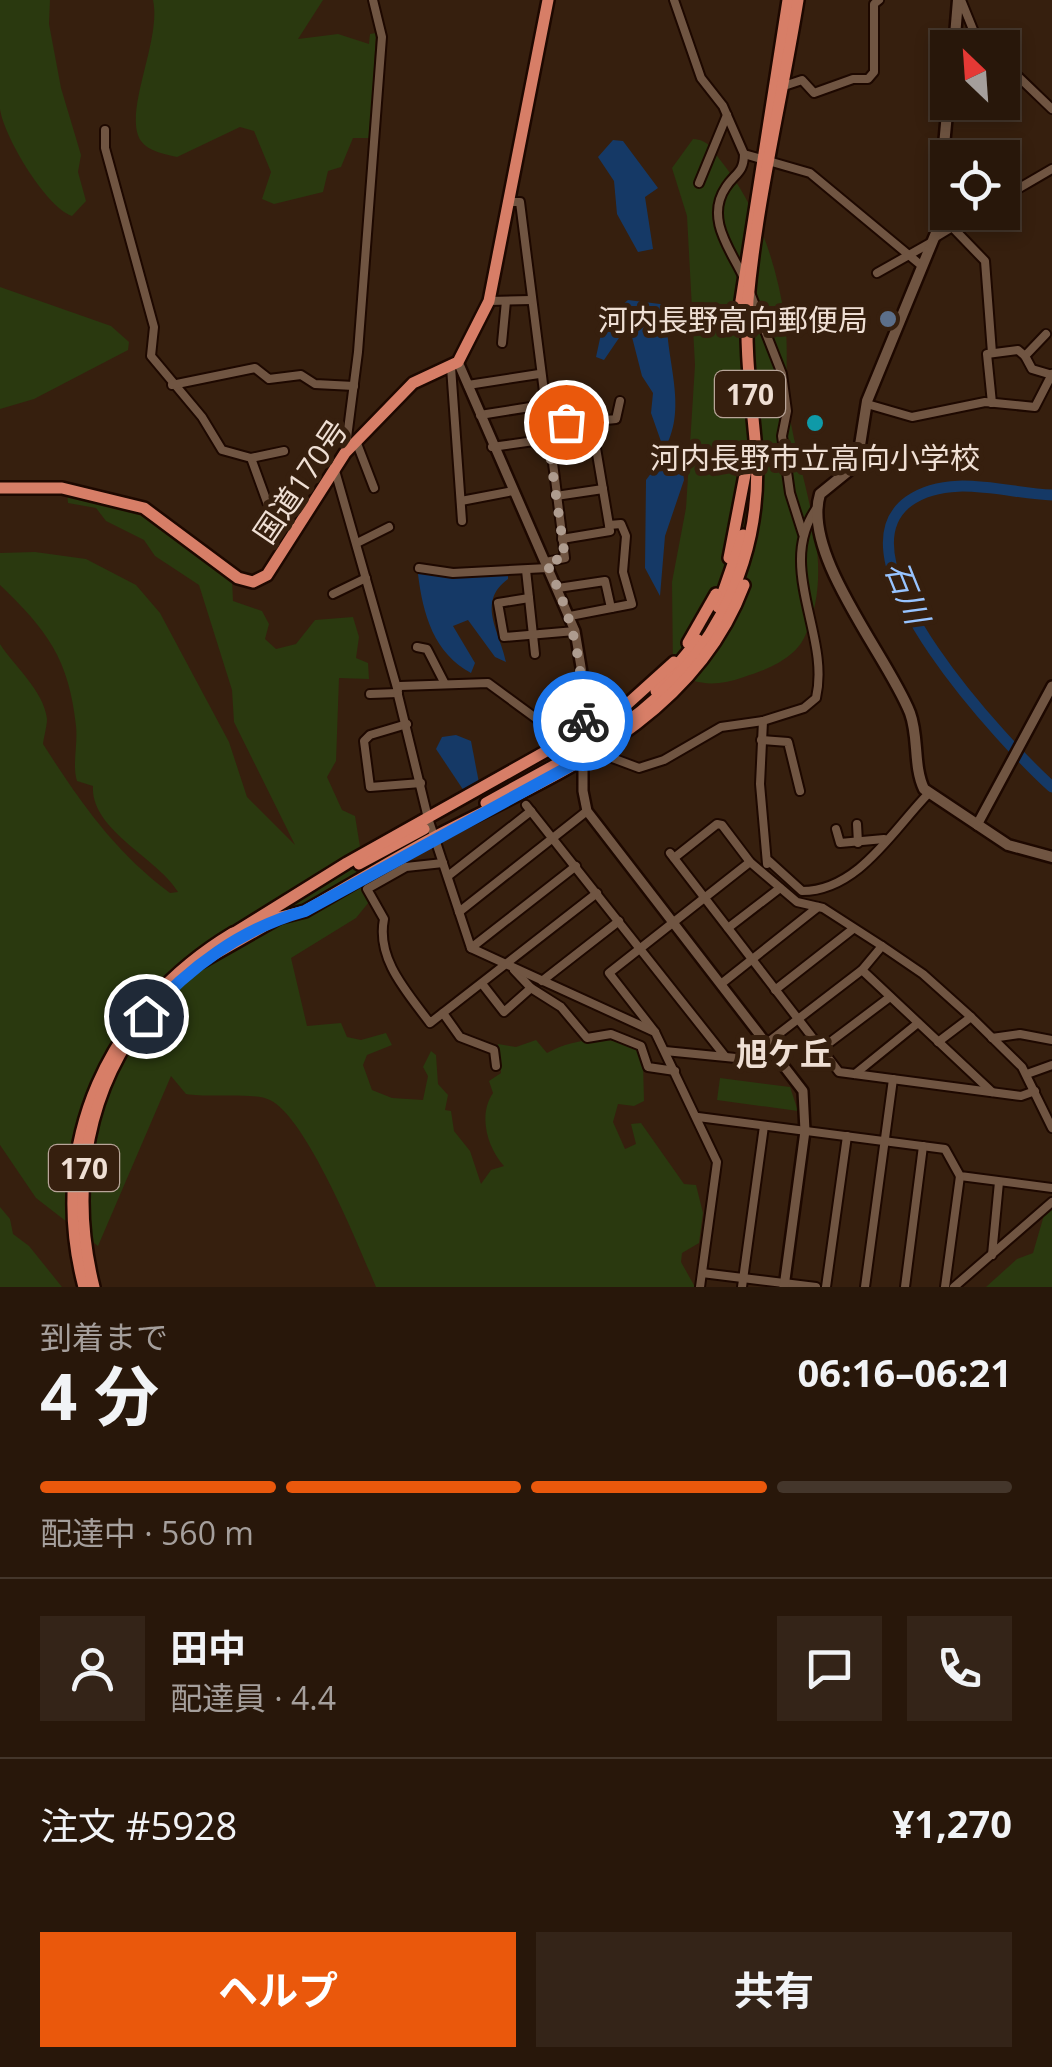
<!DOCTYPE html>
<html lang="ja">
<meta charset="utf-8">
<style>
:root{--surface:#28170a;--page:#342418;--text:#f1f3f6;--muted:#a59f9c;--line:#44362b;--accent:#ea580c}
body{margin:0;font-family:"Open Sans","Noto Sans JP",sans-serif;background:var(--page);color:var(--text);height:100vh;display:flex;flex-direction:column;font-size:38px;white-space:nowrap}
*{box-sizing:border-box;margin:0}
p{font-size:32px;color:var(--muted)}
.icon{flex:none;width:55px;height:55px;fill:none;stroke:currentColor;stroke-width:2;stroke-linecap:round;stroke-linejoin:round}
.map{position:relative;height:1287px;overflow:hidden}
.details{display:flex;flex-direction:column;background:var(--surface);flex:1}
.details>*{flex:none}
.needle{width:65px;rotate:335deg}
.fabs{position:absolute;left:930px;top:30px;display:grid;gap:20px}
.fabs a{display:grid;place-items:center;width:90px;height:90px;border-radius:0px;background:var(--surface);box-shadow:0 5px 15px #0003,0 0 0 2px var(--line);font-size:50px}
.pin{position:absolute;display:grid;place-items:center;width:85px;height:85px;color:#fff;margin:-42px;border:5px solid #fff;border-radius:50%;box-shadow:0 2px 10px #0007}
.courier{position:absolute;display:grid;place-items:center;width:100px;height:100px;margin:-50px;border:8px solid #1a73e8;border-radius:50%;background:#fff;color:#222;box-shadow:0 2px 12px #0007}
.overview em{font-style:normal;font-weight:700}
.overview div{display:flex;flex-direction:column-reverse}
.overview{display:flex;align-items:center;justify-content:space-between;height:170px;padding:0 40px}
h1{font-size:65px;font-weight:700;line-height:75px}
.bar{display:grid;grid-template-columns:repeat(4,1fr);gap:15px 10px;align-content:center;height:120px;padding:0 40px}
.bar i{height:12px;border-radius:8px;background:var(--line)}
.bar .on{background:var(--accent)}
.bar p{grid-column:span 4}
.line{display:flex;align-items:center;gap:25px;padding:0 40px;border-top:2px solid var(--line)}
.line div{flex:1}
.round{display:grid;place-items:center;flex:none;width:105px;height:105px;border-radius:0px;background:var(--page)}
.action{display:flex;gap:20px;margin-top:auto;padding:20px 40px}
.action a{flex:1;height:115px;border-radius:0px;background:var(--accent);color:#fff;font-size:40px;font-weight:700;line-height:115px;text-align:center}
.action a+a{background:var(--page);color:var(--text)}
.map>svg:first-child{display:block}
.green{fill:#2a390f}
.water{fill:#153966}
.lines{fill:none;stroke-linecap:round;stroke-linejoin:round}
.river{stroke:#153966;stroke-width:11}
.trunk-tunnel{stroke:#523c2c;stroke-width:11;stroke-dasharray:11 5.5;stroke-linecap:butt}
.minor-casing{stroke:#1d0800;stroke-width:12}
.tertiary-casing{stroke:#1d0800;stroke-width:14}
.secondary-casing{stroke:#1d0800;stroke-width:15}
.trunk-casing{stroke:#1d0800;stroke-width:16}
.minor{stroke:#705542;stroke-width:8}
.tertiary{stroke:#705542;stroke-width:9}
.secondary{stroke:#705542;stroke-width:10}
.trunk{stroke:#d77e67;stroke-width:11}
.done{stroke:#ae9c8f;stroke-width:10;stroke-dasharray:0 18}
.route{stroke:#1a73e8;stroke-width:12}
.service-dot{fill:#5c6f8a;stroke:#361f0e;stroke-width:4}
.culture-dot{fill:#0f9aa8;stroke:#361f0e;stroke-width:4}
.labels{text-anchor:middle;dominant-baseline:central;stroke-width:10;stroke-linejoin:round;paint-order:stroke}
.shield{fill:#361f0e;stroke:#b8a599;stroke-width:2.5}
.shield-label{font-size:28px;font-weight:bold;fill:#efdfd4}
.poi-label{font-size:30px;fill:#efdfd4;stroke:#361f0e;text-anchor:end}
.street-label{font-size:30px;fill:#efdfd4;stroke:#361f0e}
.water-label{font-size:32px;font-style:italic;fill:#98c4ff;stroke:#361f0e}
.neighbourhood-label{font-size:32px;font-weight:bold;fill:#efdfd4;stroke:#361f0e}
</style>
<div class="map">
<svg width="1052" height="1287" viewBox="0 0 1052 1287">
<rect width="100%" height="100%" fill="#361f0e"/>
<g class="green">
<path d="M0,0H50L49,24L61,88L81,155L78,172L86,201L72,216C46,207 4,137 0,109C0,75 0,35 0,0Z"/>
<path d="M153,0H323L298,39L338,34L369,44L370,34L376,33L370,138H353L341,167L328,171L323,192L274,204L262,199L271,172L254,131L240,127L177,157C165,154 149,152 141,141C122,113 162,40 153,0Z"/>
<path d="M693,139C709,140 712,149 721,161C757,206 777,263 785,321C789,351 784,382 789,412C800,484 838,563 805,636C795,659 766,670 744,677C718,686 696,687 673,670L672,582L686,508L695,365L687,216L672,168Z"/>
<path d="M0,287L111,326L129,342L128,350L34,399L0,409Z"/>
<path d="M67,493L140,511L232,580L233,601L262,611L269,624L265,639L276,649L296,644L315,620L353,617L359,637L356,658L368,663L369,679L339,678L336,761L327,777L342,810L355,816L369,902L356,918L291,958L307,1026L341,1023L347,1037L361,1040L386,1033L392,1045L367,1055L363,1065L372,1090L392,1098L423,1100L428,1076L423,1067L431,1051L436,1055L438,1084L448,1095L445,1110L451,1111L454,1131L470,1151L481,1184L491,1170L504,1166C487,1147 478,1115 493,1093L489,1081L501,1073L498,1044L516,1047L536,1040L547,1053C574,1038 609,1035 638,1048L643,1063L644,1101L634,1106L618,1104L613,1122L625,1149L636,1144L631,1124L641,1123L684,1184L696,1185L703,1213L699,1243L682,1253L681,1262L695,1287H376C359,1247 307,1118 270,1100C254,1092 208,1098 186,1094L171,1076L98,1246L36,1198L0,1145V644C14,666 44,691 47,719C47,726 44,736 43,744C80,802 115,852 170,893L178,892C159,859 90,830 93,786L77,781C72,765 78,744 76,726C69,659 47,630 0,585V553L35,552L86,559L136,585L160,613L229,742L247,797L295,845L234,722L232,690L199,585L155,556L144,540L106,521L96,508L68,503Z"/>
<path d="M720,1078L790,1087L798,1111L717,1100Z"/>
<path d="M0,1207L10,1219L13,1234L29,1246L62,1287H0Z"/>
<path d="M1052,1207V1287H986L1017,1259L1033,1253L1044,1215Z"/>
</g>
<g class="water">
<path d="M613,140L623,141L658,188L645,197L653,249L638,252L617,214L614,181L598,157Z"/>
<path d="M628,300L668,305C661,353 691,404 664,450L651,413L653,393L642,376L632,337L621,335L604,360L596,357L604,320Z"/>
<path d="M677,470L683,472L684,480L665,536L660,596L645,568L646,480L652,472Z"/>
<path d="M508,573V579C476,602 500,632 506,662L495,657L468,620L453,626L475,663L471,673C434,653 423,615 418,574Z"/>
<path d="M456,735L471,741L479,783L464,791L436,749L442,737Z"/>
</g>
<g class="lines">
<path class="river" d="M1052,495C1008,494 950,472 909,501C828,559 1009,748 1052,787"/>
<path class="trunk-tunnel" d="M566,759L605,737"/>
<g class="minor-casing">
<g id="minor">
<path d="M674,0L701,78L723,106L744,154L810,173L922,266"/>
<path d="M961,0L976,37L988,48"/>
<path d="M1002,61L1052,109"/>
<path d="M784,86L802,80L814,93L853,79H868L874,72V4L879,0"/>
<path d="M105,130V148L154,327L151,356L202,417L222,450L251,458L271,513L295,531"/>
<path d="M699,183L727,115"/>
<path d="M1002,198L1052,169"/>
<path d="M509,202H520L565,558L546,562"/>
<path d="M954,229L985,261L992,353"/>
<path d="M934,238L977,212"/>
<path d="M877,273L932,242"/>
<path d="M743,276C730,249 705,218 726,187C735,173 744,173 744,154"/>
<path d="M749,290L782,374L787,411L782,436L790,493L803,534"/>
<path d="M489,301L531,300"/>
<path d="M502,343L506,301"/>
<path d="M1025,356L1032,369L1052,375"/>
<path d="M451,367L462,521"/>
<path d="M172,385L255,368L269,379L301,375L315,384L354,386"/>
<path d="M468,385L539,374"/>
<path d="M992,403L987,354L1018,350L1025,356L1046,334"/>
<path d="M867,404L912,417L985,402L1035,407L1052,374"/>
<path d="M480,415L543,405"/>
<path d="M546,426L616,419L620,401"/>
<path d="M356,441L374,488"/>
<path d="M492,447L548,439"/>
<path d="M345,453L358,352L382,37L373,0"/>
<path d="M550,454L596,448L610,531L562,539"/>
<path d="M251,458L284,451"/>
<path d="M334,467L397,688"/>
<path d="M556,496L603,489"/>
<path d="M461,501L513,491"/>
<path d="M357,543L389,527"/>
<path d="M419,568L453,573L548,568"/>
<path d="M526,570L535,654"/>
<path d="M558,588L605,581L611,608"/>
<path d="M333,594L366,578"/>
<path d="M529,598L498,603L504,637L575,631"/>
<path d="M570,616L632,604L623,572L626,536L621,524L609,525"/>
<path d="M417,647L427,649L444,682"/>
<path d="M370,694L398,693"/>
<path d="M763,721L760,784L767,864"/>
<path d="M407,724L370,735L364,741L370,787L421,783"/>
<path d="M761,740L788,742L800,791"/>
<path d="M526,805L724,1055"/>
<path d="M857,824L858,843"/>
<path d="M836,829L840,843L884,839"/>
<path d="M670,853L839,1072L1021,1096L1035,1091"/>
<path d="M674,858L717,824L722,825L750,862L797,902L823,908L882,946L923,974L971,1017L1022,1067L1052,1128"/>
<path d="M769,861L802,891C858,891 893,830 928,794"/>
<path d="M443,863L406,867L367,889L384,919C376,959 407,992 430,1023L597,893"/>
<path d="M448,876L531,811"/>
<path d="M459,912L587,811"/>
<path d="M728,928L780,888"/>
<path d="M471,948L576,866"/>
<path d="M862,970L992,1092"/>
<path d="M542,981L619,921"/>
<path d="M721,984L818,907"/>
<path d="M483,985L504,1012L531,988L514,970"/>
<path d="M531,988L561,1007L587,1038L611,1034L641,1046L648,1067L675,1071"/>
<path d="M775,990L853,929"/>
<path d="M443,1013L460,1037L494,1050L496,1066"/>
<path d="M655,1032L609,973L750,862"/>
<path d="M992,1038L1020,1034L1052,1040"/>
<path d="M938,1042L971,1017"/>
<path d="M821,1049L890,997"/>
<path d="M665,1051L746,1059L862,970L882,946"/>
<path d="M855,1074L918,1023"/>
<path d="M1027,1074L1052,1065"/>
<path d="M698,1117L945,1149L960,1176L1052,1188"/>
<path d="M992,1255L999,1182"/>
<path d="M702,1273L816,1287"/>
<path d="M700,1287L717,1162L655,1032L471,948L428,818L397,691L400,686L488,683L567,741L639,768L664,760L721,727L763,721L804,708L816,698C831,635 774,566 818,506"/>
<path d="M742,1287L764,1126"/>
<path d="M826,1287L847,1136"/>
<path d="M865,1287L893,1079"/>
<path d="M905,1287L923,1146"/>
<path d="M945,1287L960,1176"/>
<path d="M954,1287L1052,1202"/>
</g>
</g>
<g class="tertiary-casing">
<g id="tertiary">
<path d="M458,362L575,631L583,679V791L587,811L803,1091L805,1131L784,1287"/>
<path d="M977,825L1052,686"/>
</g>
</g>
<g class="secondary-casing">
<g id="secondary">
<path d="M954,48L958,0"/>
<path d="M948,102L936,233L867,401L857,464L820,494C801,555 889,658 910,713C919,737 913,766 924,789L1008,845L1052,857"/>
</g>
</g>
<g class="trunk-casing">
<g id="trunk">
<path d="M740,307L788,0"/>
<path d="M0,488H62L144,508L238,578L253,582L267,575L345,453L413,383L458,362L489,301L548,0"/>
<path d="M729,558L749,454"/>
<path d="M718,607L743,535"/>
<path d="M688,643L716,594"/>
<path d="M656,691L698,640"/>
<path d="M605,737C704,675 764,570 756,451C752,400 744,350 748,300C757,200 782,99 798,0"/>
<path d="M486,803L566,759"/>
<path d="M359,864L424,829"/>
<path d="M277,918L305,911C349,886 393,859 438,835C558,773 693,721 744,585"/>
<path d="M231,935L347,863L623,708L674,662"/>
<path d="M201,962L280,917"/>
<path d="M84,1287C46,1144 108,1008 233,933"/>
<path d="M94,1287C69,1188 86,1083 155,1005"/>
</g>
</g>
<use href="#minor" class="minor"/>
<use href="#tertiary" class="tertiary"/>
<use href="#secondary" class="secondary"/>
<use href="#trunk" class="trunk"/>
</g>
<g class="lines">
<path class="done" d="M566,422L546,426L565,558L546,562C572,616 583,661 583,721"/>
<path class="route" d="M146,1016C188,968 242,928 305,911L570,766L583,757V721"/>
</g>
<circle class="service-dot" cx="888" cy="319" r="10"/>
<circle class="culture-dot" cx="815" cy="423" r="10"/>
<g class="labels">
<g class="shield">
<rect x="715" y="371" width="70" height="46" rx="8"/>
<rect x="49" y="1145" width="70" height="46" rx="8"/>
</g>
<g class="shield-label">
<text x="750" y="394">170</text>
<text x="84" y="1168">170</text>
</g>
<g class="poi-label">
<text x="868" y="319">河内長野高向郵便局</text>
<text x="815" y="457" text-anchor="middle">河内長野市立高向小学校</text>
</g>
<g class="street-label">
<text transform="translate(300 481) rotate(-56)">国道170号</text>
</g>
<g class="water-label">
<text transform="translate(908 592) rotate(68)">石川</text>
</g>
<g class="neighbourhood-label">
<text x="784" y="1052">旭ケ丘</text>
</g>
</g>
</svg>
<div class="fabs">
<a><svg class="needle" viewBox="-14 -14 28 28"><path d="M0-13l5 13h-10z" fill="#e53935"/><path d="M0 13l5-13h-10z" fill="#a59f9c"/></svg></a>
<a><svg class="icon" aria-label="locate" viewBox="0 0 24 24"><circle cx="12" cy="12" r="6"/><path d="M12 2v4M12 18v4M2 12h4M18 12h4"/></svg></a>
</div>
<div class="pin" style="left:566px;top:422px;background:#ea580c"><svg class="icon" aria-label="bag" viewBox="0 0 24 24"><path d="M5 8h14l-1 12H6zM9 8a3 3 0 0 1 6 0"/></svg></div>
<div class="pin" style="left:146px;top:1016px;background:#1f2937"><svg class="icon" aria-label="home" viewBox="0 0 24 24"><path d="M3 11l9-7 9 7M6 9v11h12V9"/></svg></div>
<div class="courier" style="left:583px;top:721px"><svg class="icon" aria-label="bike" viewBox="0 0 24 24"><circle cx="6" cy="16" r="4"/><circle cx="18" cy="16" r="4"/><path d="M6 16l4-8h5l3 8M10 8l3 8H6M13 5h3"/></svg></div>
</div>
<section class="details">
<div class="overview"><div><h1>4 分</h1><p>到着まで</p></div><em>06:16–06:21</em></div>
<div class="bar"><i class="on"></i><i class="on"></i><i class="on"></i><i></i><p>配達中 · 560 m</p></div>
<div class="line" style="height:180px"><a class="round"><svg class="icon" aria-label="person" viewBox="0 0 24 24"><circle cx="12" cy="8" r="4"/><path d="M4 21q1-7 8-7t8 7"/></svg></a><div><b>田中</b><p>配達員 · 4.4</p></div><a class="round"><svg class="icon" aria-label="chat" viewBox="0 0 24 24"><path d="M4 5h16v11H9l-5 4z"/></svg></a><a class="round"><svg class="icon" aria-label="phone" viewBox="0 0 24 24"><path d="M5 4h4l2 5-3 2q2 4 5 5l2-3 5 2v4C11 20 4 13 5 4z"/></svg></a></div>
<div class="line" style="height:130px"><div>注文 #5928</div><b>¥1,270</b></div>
<div class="action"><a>ヘルプ</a><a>共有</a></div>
</section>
